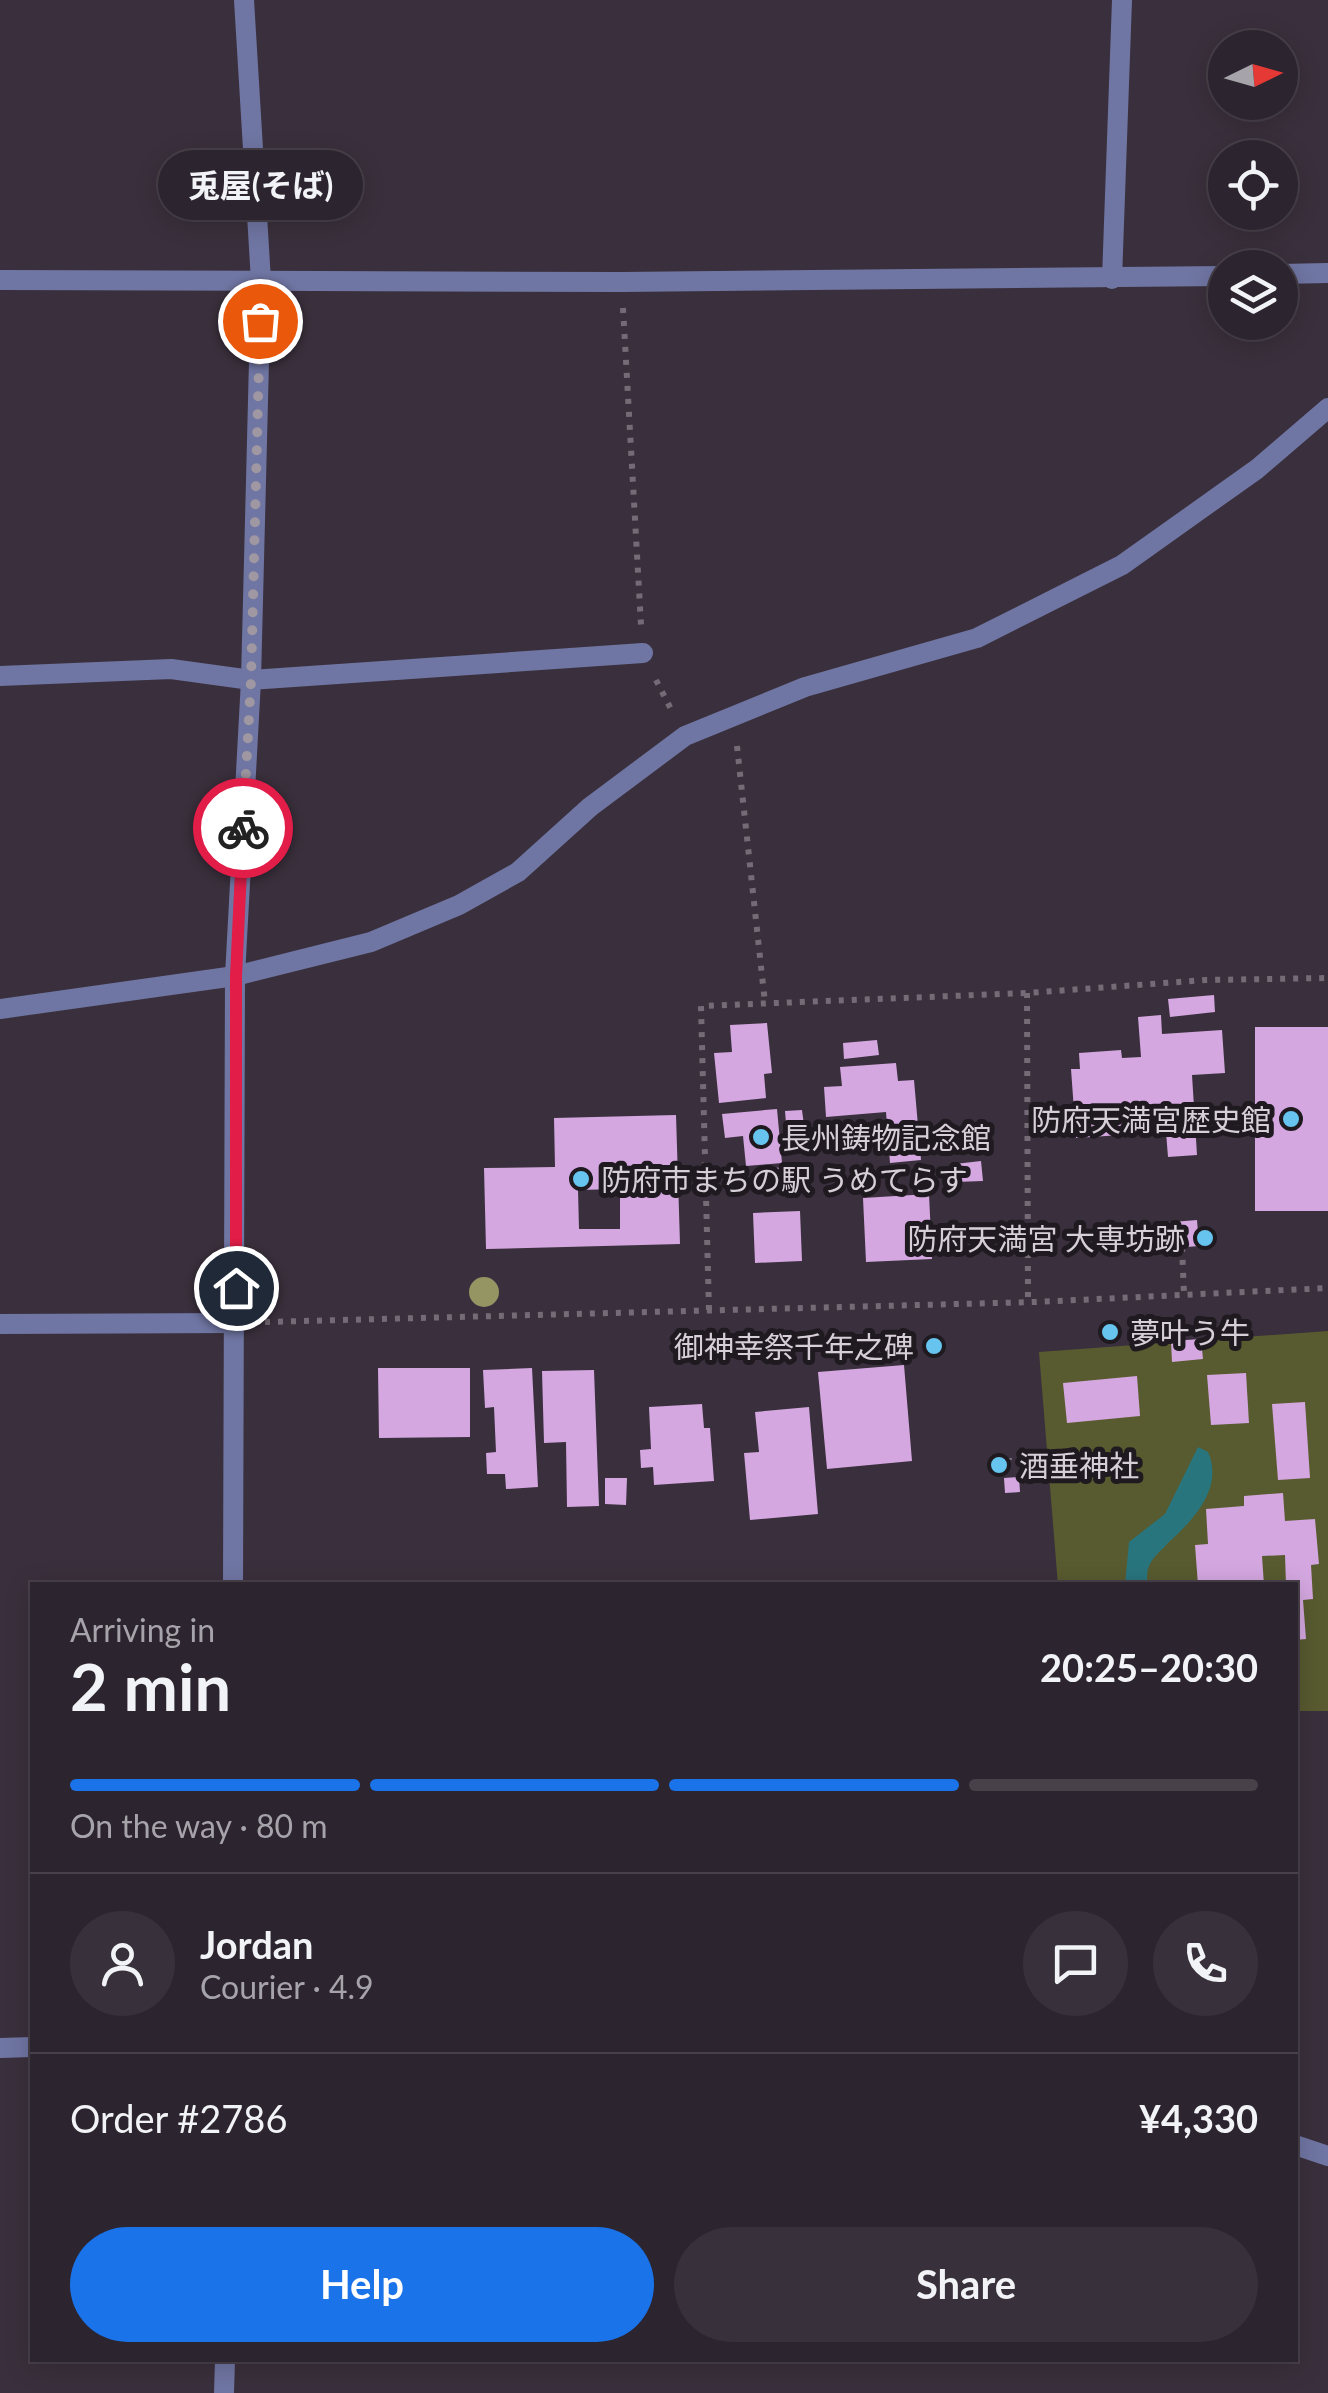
<!DOCTYPE html>
<meta charset="utf-8">
<style>
:root{--surface:#2c242e;--page:#38303a;--text:#f1f3f6;--muted:#a6a4aa;--line:#48414a;--accent:#1a73e8}
body{margin:0;font-family:Lato,"Noto Sans JP",sans-serif;background:var(--page);color:var(--text);height:100vh;display:flex;flex-direction:column;font-size:38px;white-space:nowrap}
*{box-sizing:border-box;margin:0}
p{font-size:32px;color:var(--muted)}
.icon{flex:none;width:55px;height:55px;fill:none;stroke:currentColor;stroke-width:2;stroke-linecap:round;stroke-linejoin:round}
.map{position:relative;flex:1;overflow:hidden}
.drawer{position:absolute;left:30px;top:1582px;width:1268px;height:780px;display:flex;flex-direction:column;background:var(--surface);border-radius:0px;box-shadow:0 5px 25px #0003,0 0 0 2px var(--line)}
.drawer>*{flex:none}
.needle{width:65px;rotate:85deg}
.tools{position:absolute;left:1208px;top:30px;display:grid;gap:20px}
.tools a{display:grid;place-items:center;width:90px;height:90px;border-radius:50%;background:var(--surface);box-shadow:0 5px 25px #0003,0 0 0 2px var(--line);font-size:50px}
.pin{position:absolute;display:grid;place-items:center;width:85px;height:85px;color:#fff;margin:-42px;border:5px solid #fff;border-radius:50%;box-shadow:0 2px 10px #0007}
.courier{position:absolute;display:grid;place-items:center;width:100px;height:100px;margin:-50px;border:8px solid #e11d48;border-radius:50%;background:#fff;color:#222;box-shadow:0 2px 12px #0007}
.bubble{position:absolute;height:70px;border-radius:35px;background:var(--surface);box-shadow:0 5px 25px #0003,0 0 0 2px var(--line);font-size:32px;font-weight:700;line-height:70px;text-align:center}
.overview em{font-style:normal;font-weight:700}
.overview div{display:flex;flex-direction:column-reverse}
.overview{display:flex;align-items:center;justify-content:space-between;height:170px;padding:0 40px}
h1{font-size:65px;font-weight:700;line-height:75px}
.bar{display:grid;grid-template-columns:repeat(4,1fr);gap:15px 10px;align-content:center;height:120px;padding:0 40px}
.bar i{height:12px;border-radius:8px;background:var(--line)}
.bar .active{background:var(--accent)}
.bar p{grid-column:span 4}
.line{display:flex;align-items:center;gap:25px;padding:0 40px;border-top:2px solid var(--line)}
.line div{flex:1}
.round{display:grid;place-items:center;flex:none;width:105px;height:105px;border-radius:52px;background:var(--page)}
.primary-button{display:flex;gap:20px;margin-top:auto;padding:20px 40px}
.primary-button a{flex:1;height:115px;border-radius:60px;background:var(--accent);color:#fff;font-size:40px;font-weight:700;line-height:115px;text-align:center}
.primary-button a+a{background:var(--page);color:var(--text)}
.map>svg:first-child{display:block}
.green{fill:#585b2f}
.water{fill:#29757e}
.building{fill:#d4a7e0;fill-rule:evenodd}
.lines{fill:none;stroke-linecap:round;stroke-linejoin:round}
.path{stroke:#746b76;stroke-width:6;stroke-dasharray:5 8;stroke-linecap:butt}
.minor{stroke:#7076a3;stroke-width:20}
.tertiary{stroke:#7076a3;stroke-width:20}
.tree{fill:#959463}
.done{stroke:#9f97a2;stroke-width:10;stroke-dasharray:0 18}
.route{stroke:#e11d48;stroke-width:12}
.poi-dot{fill:#66c4ef;stroke:#1f1a20;stroke-width:4}
.labels{text-anchor:middle;dominant-baseline:central;stroke-width:10;stroke-linejoin:round;paint-order:stroke}
.poi-label{font-size:30px;fill:#d6cfd8;stroke:#1f1a20;text-anchor:start}
</style>
<div class="map">
<svg width="1328" height="2393" viewBox="0 0 1328 2393">
<rect width="100%" height="100%" fill="#3a303d"/>
<path class="green" d="M1328,1331V1711H1295V1585H1058L1039,1352Z"/>
<path class="water" d="M1198,1447L1208,1452C1224,1488 1193,1520 1168,1543C1161,1551 1151,1558 1148,1569C1147,1570 1147,1583 1147,1585H1125L1129,1542L1165,1514Z"/>
<g class="building">
<path d="M1214,995L1215,1012L1170,1017L1168,999Z"/>
<path d="M1161,1015L1162,1034L1222,1030L1225,1073L1192,1075L1197,1155L1168,1157L1166,1132L1076,1138L1071,1069H1080L1079,1053L1121,1050L1122,1058L1141,1057L1138,1017Z"/>
<path d="M767,1023L772,1073L764,1074L766,1098L719,1103L714,1053L732,1052L730,1025Z"/>
<rect x="1255" y="1027" width="73" height="184"/>
<path d="M877,1040L879,1055L844,1059L843,1043Z"/>
<path d="M896,1063L898,1081L914,1080L921,1160L890,1163L886,1112L826,1117L824,1087L842,1086L840,1067Z"/>
<path d="M777,1109L782,1163L746,1166L743,1136L725,1138L722,1114Z"/>
<path d="M802,1110L805,1133L787,1135L785,1111Z"/>
<path d="M676,1115L680,1244L486,1249L484,1168L555,1167L554,1118ZM620,1189V1229H579L578,1190Z"/>
<path d="M981,1161L983,1181L956,1182L955,1164Z"/>
<path d="M802,1165L804,1189L769,1192L766,1169Z"/>
<path d="M929,1194L932,1259L866,1262L863,1198Z"/>
<path d="M800,1211L802,1261L755,1263L753,1213Z"/>
<path d="M1197,1220L1199,1246L1162,1249L1161,1223Z"/>
<path d="M1201,1339L1203,1359L1172,1362L1171,1341Z"/>
<path d="M904,1365L912,1461L827,1469L818,1372Z"/>
<path d="M378,1368H470V1437L379,1438Z"/>
<path d="M532,1368L538,1487L506,1489L505,1474H487L486,1453L496,1452L494,1407L485,1408L483,1370Z"/>
<path d="M594,1370L599,1506L567,1507L566,1442L544,1443L542,1371Z"/>
<path d="M1246,1373L1249,1423L1211,1425L1207,1375Z"/>
<path d="M1137,1376L1140,1416L1067,1423L1063,1383Z"/>
<path d="M1305,1402L1310,1478L1278,1480L1272,1404Z"/>
<path d="M702,1404L704,1428H710L714,1481L654,1485L653,1467L641,1468L640,1450L651,1449L649,1407Z"/>
<path d="M809,1407L818,1514L750,1520L744,1453L759,1452L755,1412Z"/>
<path d="M1019,1477L1020,1492L1005,1493L1004,1478Z"/>
<path d="M605,1478H627L626,1505L605,1504Z"/>
<path d="M1283,1493L1285,1521L1315,1519L1319,1564L1311,1565L1313,1599L1303,1600L1306,1639L1295,1640V1585H1286L1285,1555L1262,1556L1264,1585H1198L1195,1545L1208,1544L1206,1509L1244,1506V1496Z"/>
</g>
<g class="lines">
<g class="path">
<path d="M623,308L641,625"/>
<path d="M656,680L673,713"/>
<path d="M737,746L765,1003"/>
<path d="M1027,993L1028,1302"/>
<path d="M1182,1247L1184,1294"/>
<path d="M709,1310L701,1006L1027,993L1206,980L1328,978"/>
<path d="M265,1322L1035,1302L1328,1288"/>
<path d="M1009,1458V1460"/>
</g>
<g class="minor">
<path d="M1280,274L1328,273"/>
<path d="M1112,279L1122,0"/>
<path d="M0,280L622,282L1225,276"/>
<path d="M0,676L171,669L251,680L643,653"/>
<path d="M0,1009L235,976L371,942L459,905L518,872L590,807L685,736L805,687L977,638L1122,565L1257,469L1328,408"/>
<path d="M0,1324L236,1323"/>
<path d="M1295,2145L1328,2156"/>
</g>
<g class="tertiary">
<path d="M233,1585L235,976L251,680L261,281L244,0"/>
<path d="M0,2048L32,2047"/>
<path d="M224,2393L225,2360"/>
</g>
</g>
<circle class="tree" cx="484" cy="1292" r="15"/>
<g class="lines">
<path class="done" d="M243,828L251,680L260,321"/>
<path class="route" d="M236,1288V976L243,828"/>
</g>
<g class="poi-dot">
<circle cx="1291" cy="1119" r="10"/>
<circle cx="761" cy="1137" r="10"/>
<circle cx="581" cy="1179" r="10"/>
<circle cx="1205" cy="1238" r="10"/>
<circle cx="1110" cy="1332" r="10"/>
<circle cx="934" cy="1346" r="10"/>
<circle cx="999" cy="1465" r="10"/>
</g>
<g class="labels">
<g class="poi-label">
<text x="1271" y="1119" text-anchor="end">防府天満宮歴史館</text>
<text x="781" y="1137">長州鋳物記念館</text>
<text x="601" y="1179">防府市まちの駅 うめてらす</text>
<text x="1185" y="1238" text-anchor="end">防府天満宮 大専坊跡</text>
<text x="1130" y="1332">夢叶う牛</text>
<text x="914" y="1346" text-anchor="end">御神幸祭千年之碑</text>
<text x="1019" y="1465">酒垂神社</text>
</g>
</g>
</svg>
<div class="tools">
<a><svg class="needle" viewBox="-14 -14 28 28"><path d="M0-13l5 13h-10z" fill="#e53935"/><path d="M0 13l5-13h-10z" fill="#a6a4aa"/></svg></a>
<a><svg class="icon" aria-label="locate" viewBox="0 0 24 24"><circle cx="12" cy="12" r="6"/><path d="M12 2v4M12 18v4M2 12h4M18 12h4"/></svg></a>
<a><svg class="icon" aria-label="layers" viewBox="0 0 24 24"><path d="M12 4l9 5-9 5-9-5zM3 14l9 5 9-5"/></svg></a>
</div>
<div class="pin" style="left:260px;top:321px;background:#ea580c"><svg class="icon" aria-label="bag" viewBox="0 0 24 24"><path d="M5 8h14l-1 12H6zM9 8a3 3 0 0 1 6 0"/></svg></div>
<div class="pin" style="left:236px;top:1288px;background:#1f2937"><svg class="icon" aria-label="home" viewBox="0 0 24 24"><path d="M3 11l9-7 9 7M6 9v11h12V9"/></svg></div>
<div class="courier" style="left:243px;top:828px"><svg class="icon" aria-label="bike" viewBox="0 0 24 24"><circle cx="6" cy="16" r="4"/><circle cx="18" cy="16" r="4"/><path d="M6 16l4-8h5l3 8M10 8l3 8H6M13 5h3"/></svg></div>
<div class="bubble" style="left:158px;top:150px;width:205px">兎屋(そば)</div>
<section class="drawer">
<div class="overview"><div><h1>2 min</h1><p>Arriving in</p></div><em>20:25–20:30</em></div>
<div class="bar"><i class="active"></i><i class="active"></i><i class="active"></i><i></i><p>On the way · 80 m</p></div>
<div class="line" style="height:180px"><a class="round"><svg class="icon" aria-label="person" viewBox="0 0 24 24"><circle cx="12" cy="8" r="4"/><path d="M4 21q1-7 8-7t8 7"/></svg></a><div><b>Jordan</b><p>Courier · 4.9</p></div><a class="round"><svg class="icon" aria-label="chat" viewBox="0 0 24 24"><path d="M4 5h16v11H9l-5 4z"/></svg></a><a class="round"><svg class="icon" aria-label="phone" viewBox="0 0 24 24"><path d="M5 4h4l2 5-3 2q2 4 5 5l2-3 5 2v4C11 20 4 13 5 4z"/></svg></a></div>
<div class="line" style="height:130px"><div>Order #2786</div><b>¥4,330</b></div>
<div class="primary-button"><a>Help</a><a>Share</a></div>
</section>
</div>
